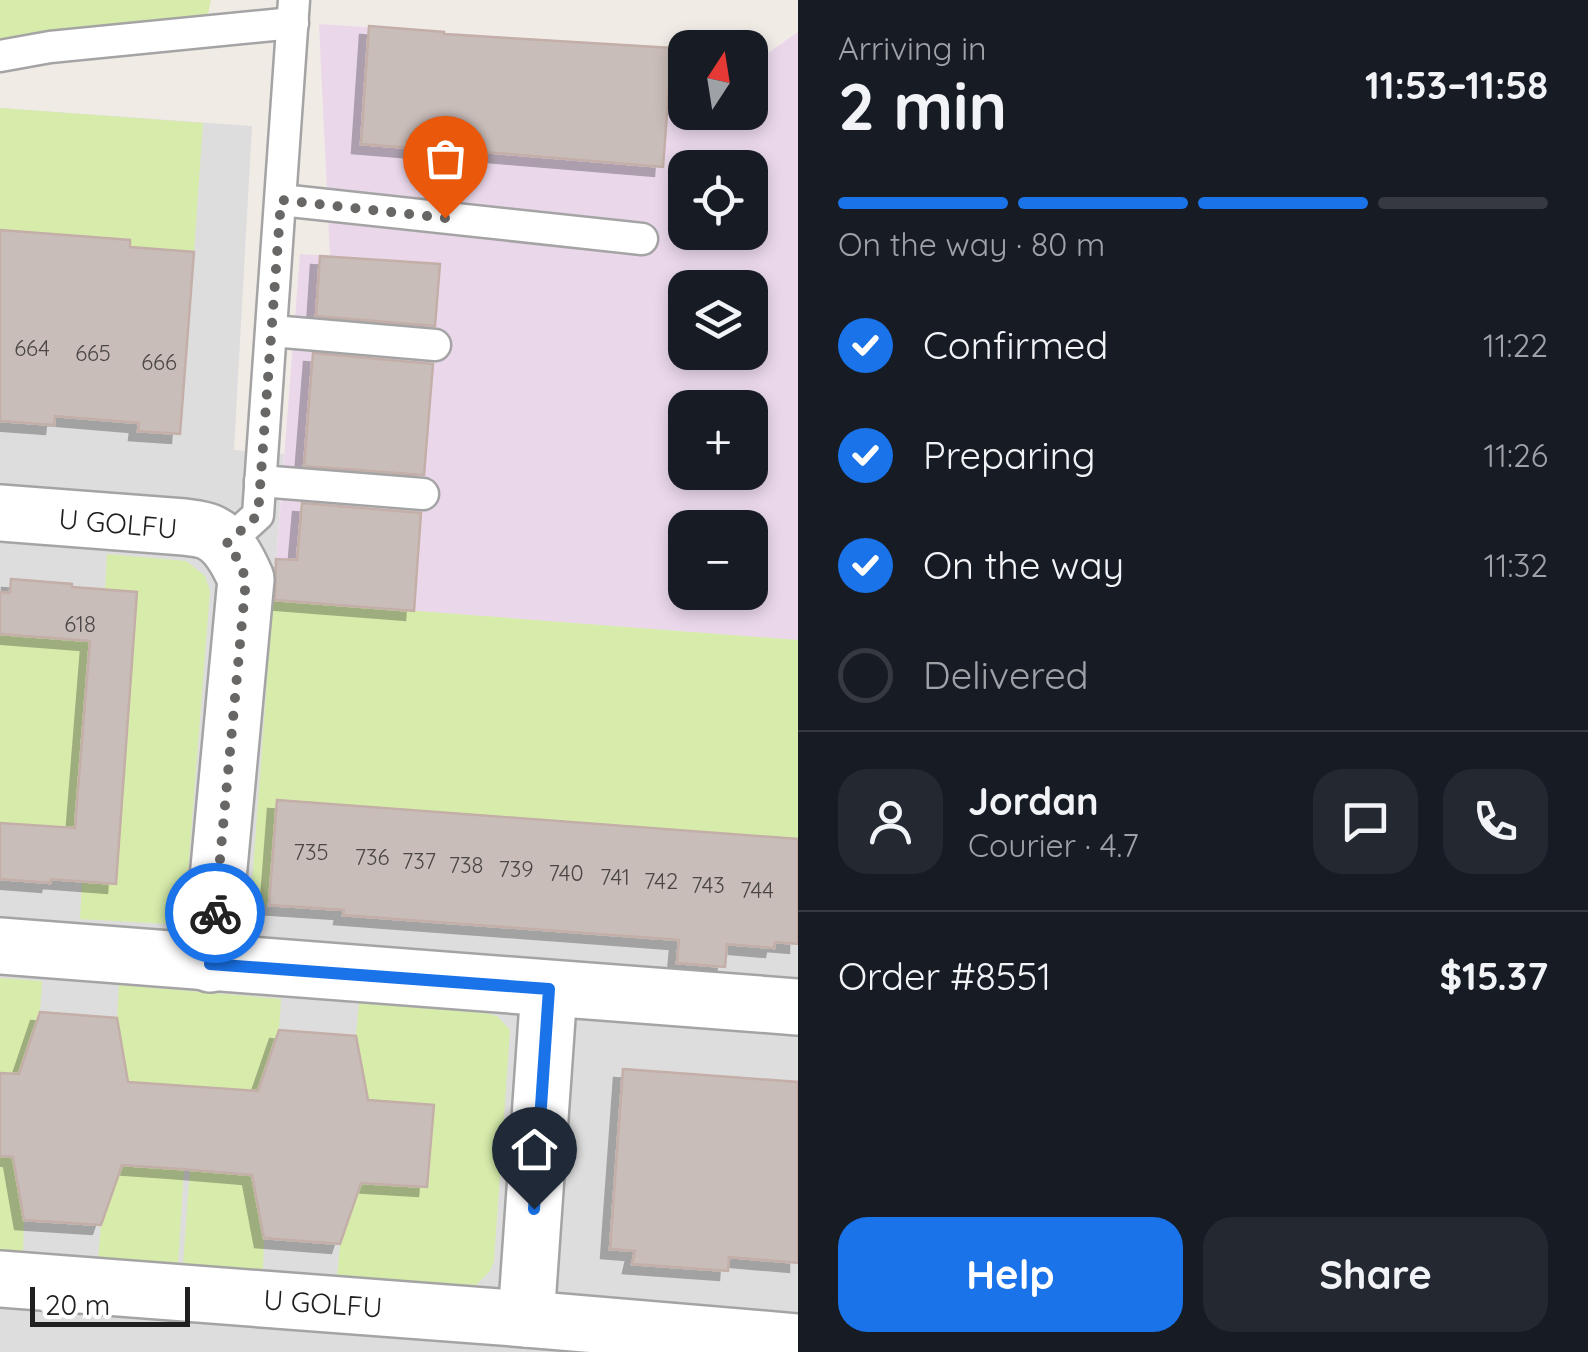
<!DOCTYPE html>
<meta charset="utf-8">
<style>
:root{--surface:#171b24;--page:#242831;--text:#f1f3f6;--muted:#9ea1a6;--line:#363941;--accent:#1a73e8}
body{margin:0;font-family:Quicksand,sans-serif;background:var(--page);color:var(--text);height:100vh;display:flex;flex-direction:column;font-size:38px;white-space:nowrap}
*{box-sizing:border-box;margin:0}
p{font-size:32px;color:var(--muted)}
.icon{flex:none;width:55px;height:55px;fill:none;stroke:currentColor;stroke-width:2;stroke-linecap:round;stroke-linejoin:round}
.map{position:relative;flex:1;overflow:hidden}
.drawer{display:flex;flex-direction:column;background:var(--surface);width:790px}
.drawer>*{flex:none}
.needle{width:65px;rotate:12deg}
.buttons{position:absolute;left:668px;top:30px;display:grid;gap:20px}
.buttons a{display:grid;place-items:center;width:100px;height:100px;border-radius:20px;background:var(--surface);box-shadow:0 5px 15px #0003;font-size:50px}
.scale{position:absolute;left:30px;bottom:25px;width:160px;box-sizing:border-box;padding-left:10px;border:5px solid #202020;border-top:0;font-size:28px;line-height:35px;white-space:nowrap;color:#202020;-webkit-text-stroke:8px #fff;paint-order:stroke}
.pin{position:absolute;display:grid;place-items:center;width:85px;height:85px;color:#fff;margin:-102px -42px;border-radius:50% 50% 50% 0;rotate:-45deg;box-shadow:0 0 10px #0007}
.pin .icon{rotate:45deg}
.courier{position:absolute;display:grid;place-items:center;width:100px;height:100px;margin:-50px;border:8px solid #1a73e8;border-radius:50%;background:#fff;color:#222;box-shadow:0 2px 12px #0007}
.head em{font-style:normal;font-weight:700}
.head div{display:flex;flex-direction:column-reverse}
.head{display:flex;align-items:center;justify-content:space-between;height:170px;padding:0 40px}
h1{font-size:65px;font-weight:700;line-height:75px}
.bar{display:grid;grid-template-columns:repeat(4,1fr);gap:15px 10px;align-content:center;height:120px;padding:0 40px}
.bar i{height:12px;border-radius:8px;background:var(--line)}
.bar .active{background:var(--accent)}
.bar p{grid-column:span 4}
.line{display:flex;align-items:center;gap:25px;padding:0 40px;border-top:2px solid var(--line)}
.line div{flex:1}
.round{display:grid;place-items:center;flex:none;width:105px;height:105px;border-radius:30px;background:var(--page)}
ol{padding:0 40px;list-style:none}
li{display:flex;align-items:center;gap:30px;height:110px}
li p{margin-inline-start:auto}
li .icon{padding:10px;border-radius:50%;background:var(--accent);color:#fff;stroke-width:4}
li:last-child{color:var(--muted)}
li i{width:55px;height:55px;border:5px solid var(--line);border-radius:50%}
.cta{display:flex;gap:20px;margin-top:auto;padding:20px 40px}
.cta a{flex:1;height:115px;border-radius:30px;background:var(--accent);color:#fff;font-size:40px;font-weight:700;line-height:115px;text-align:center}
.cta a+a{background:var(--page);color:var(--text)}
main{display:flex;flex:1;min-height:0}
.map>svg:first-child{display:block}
.residential{fill:#dedddd}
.industrial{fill:#ead8ea;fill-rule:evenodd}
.grass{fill:#d7ecab}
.building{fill:#c9bdb9;stroke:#c3afa8;stroke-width:2.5;filter:url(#shadow)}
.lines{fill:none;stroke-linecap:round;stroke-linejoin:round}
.service-casing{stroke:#a4a4a4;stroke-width:35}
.minor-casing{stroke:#a4a4a4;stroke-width:60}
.service{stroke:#fff;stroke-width:30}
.minor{stroke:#fff;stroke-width:55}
.done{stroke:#696765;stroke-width:10;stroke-dasharray:0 18}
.route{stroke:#1a73e8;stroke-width:12}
.labels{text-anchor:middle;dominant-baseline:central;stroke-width:8;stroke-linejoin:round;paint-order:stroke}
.number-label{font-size:22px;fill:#4a4746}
.street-label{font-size:28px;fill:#202020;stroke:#fff}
</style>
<main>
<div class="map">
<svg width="798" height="1352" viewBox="0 0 798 1352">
<defs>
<filter id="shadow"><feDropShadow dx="-9" dy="9" stdDeviation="0" flood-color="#0004"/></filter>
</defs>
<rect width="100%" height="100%" fill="#f1ebe6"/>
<path class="residential" d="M0,108L252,126L234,450L284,454L273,600L798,640V1352H0Z"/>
<path class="industrial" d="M319,24L685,49V112H750V54L765,55L798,32V640L273,600L300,254L330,256ZM685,168H750V232H685ZM685,288H750V352H685ZM685,408H750V472H685ZM685,528H750V592H685Z"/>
<g class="grass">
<path d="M0,0H211L208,14L0,40Z"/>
<path d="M0,108L203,123L194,252L130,247V240L0,230Z"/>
<path d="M107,554L186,561L205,576L210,591L186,898C183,911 180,918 168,924L80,919L82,882L116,884L137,593L105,590Z"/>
<path d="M273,600L798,640V839L783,838V843C732,834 691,831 639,832L638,827L277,800L269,905L254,904L251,896Z"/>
<path d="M0,634L89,641L75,829L0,823Z"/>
<path d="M0,978L42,981L40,1012L19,1074L0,1073Z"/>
<path d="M119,985L281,999L279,1030L258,1091L128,1082L117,1018Z"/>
<path d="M359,1003L485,1013L497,1016L510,1030L494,1261L490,1271L476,1285L337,1277L340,1244L361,1183L427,1187L433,1105L368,1100L356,1036Z"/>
<path d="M0,1156L13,1157L24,1220L23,1254L0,1252Z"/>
<path d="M123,1165L184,1169L178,1264L98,1259L101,1225Z"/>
<path d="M190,1170L252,1174L264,1238L263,1270L183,1265Z"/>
</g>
<g class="building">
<path d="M369,26L444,32V34L672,48L663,167L435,148L436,150L361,144Z"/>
<path d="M0,230L130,240V247L194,252L180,434L138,431L139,423L55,416L54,425L0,421Z"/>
<path d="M320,256L440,264L435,326L316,316Z"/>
<path d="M313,353L433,364L424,475L304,466Z"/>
<path d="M302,503L421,513L414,611L275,600L276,559L297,560Z"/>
<path d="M11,579L72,584V587L137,592L116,884L51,879L50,883L0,879V823L75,828L90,641L0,634V592L10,593Z"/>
<path d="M277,800L798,839V944L775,942L774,948L727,944L725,967L677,963L679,940L343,915L344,910L269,905Z"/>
<path d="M40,1012L117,1018L128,1082L258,1091L279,1030L356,1036L368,1100L434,1105L427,1187L361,1183L340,1244L264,1238L252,1175L180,1169L122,1165L101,1225L24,1220L13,1157L0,1156V1073L19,1074Z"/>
<path d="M623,1069L798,1082V1263L729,1257L728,1271L632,1264L635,1251L610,1249Z"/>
</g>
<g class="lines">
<g class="service-casing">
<g id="service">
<path d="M0,56L50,47L293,23"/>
<path d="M281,200L642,239"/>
<path d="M272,331L435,345"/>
<path d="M260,481L423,494"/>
<path d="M226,544L258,515L294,0"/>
</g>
</g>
<g class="minor-casing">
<g id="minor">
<path d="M0,513L184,527C191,528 202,529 209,532C228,540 238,561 246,579L210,964"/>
<path d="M0,946L798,1007"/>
<path d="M0,1279L526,1319L798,1342"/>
<path d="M526,1319L549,989"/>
</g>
</g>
<use href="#service" class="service"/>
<use href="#minor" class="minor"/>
</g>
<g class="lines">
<path class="done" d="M215,913L246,579L237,558L226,544L258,515L281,200L445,218"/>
<path class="route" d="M215,913L210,964L549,989L534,1209"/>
</g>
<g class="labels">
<g class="number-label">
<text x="32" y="348">664</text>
<text x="93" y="353">665</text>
<text x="159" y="362">666</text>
<text x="80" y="624">618</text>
<text x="311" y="852">735</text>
<text x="372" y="857">736</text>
<text x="419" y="861">737</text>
<text x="466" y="865">738</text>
<text x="516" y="869">739</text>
<text x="566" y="873">740</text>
<text x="615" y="877">741</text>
<text x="661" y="881">742</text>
<text x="708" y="885">743</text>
<text x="757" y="890">744</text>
</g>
<g class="street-label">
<text transform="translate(118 523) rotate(5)">U GOLFU</text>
<text transform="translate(323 1303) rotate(4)">U GOLFU</text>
</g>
</g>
</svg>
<div class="buttons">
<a><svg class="needle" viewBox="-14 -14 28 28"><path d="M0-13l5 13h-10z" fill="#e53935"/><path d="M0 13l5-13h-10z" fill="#9ea1a6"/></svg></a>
<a><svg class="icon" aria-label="locate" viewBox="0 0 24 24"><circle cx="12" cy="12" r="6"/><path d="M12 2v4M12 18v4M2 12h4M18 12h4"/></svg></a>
<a><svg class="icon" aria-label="layers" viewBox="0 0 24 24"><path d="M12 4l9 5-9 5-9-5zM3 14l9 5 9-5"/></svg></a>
<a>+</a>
<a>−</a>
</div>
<div class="scale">20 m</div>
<div class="pin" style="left:445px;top:218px;background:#ea580c"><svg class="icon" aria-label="bag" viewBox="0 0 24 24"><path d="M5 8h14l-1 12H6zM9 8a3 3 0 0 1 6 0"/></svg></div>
<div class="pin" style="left:534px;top:1209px;background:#1f2937"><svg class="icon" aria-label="home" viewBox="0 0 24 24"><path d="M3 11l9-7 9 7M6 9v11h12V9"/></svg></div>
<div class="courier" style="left:215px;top:913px"><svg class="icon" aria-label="bike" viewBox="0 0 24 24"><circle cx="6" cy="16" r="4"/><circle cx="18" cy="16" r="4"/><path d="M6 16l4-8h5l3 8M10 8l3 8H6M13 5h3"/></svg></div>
</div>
<section class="drawer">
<div class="head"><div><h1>2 min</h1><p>Arriving in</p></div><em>11:53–11:58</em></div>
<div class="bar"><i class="active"></i><i class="active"></i><i class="active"></i><i></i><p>On the way · 80 m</p></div>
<ol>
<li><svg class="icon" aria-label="check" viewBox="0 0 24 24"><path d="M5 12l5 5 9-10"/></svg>Confirmed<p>11:22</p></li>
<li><svg class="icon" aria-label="check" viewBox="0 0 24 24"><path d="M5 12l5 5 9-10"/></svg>Preparing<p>11:26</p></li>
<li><svg class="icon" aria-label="check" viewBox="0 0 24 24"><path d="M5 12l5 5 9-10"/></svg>On the way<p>11:32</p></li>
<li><i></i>Delivered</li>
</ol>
<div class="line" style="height:180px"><a class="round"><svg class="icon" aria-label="person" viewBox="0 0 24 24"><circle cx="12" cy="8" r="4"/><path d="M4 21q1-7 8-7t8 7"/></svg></a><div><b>Jordan</b><p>Courier · 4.7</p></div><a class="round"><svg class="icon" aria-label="chat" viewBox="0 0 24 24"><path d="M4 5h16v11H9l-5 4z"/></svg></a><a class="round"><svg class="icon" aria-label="phone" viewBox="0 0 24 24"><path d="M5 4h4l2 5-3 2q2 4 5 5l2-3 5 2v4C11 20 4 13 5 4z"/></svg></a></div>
<div class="line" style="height:130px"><div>Order #8551</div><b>$15.37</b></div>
<div class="cta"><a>Help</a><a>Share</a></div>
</section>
</main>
